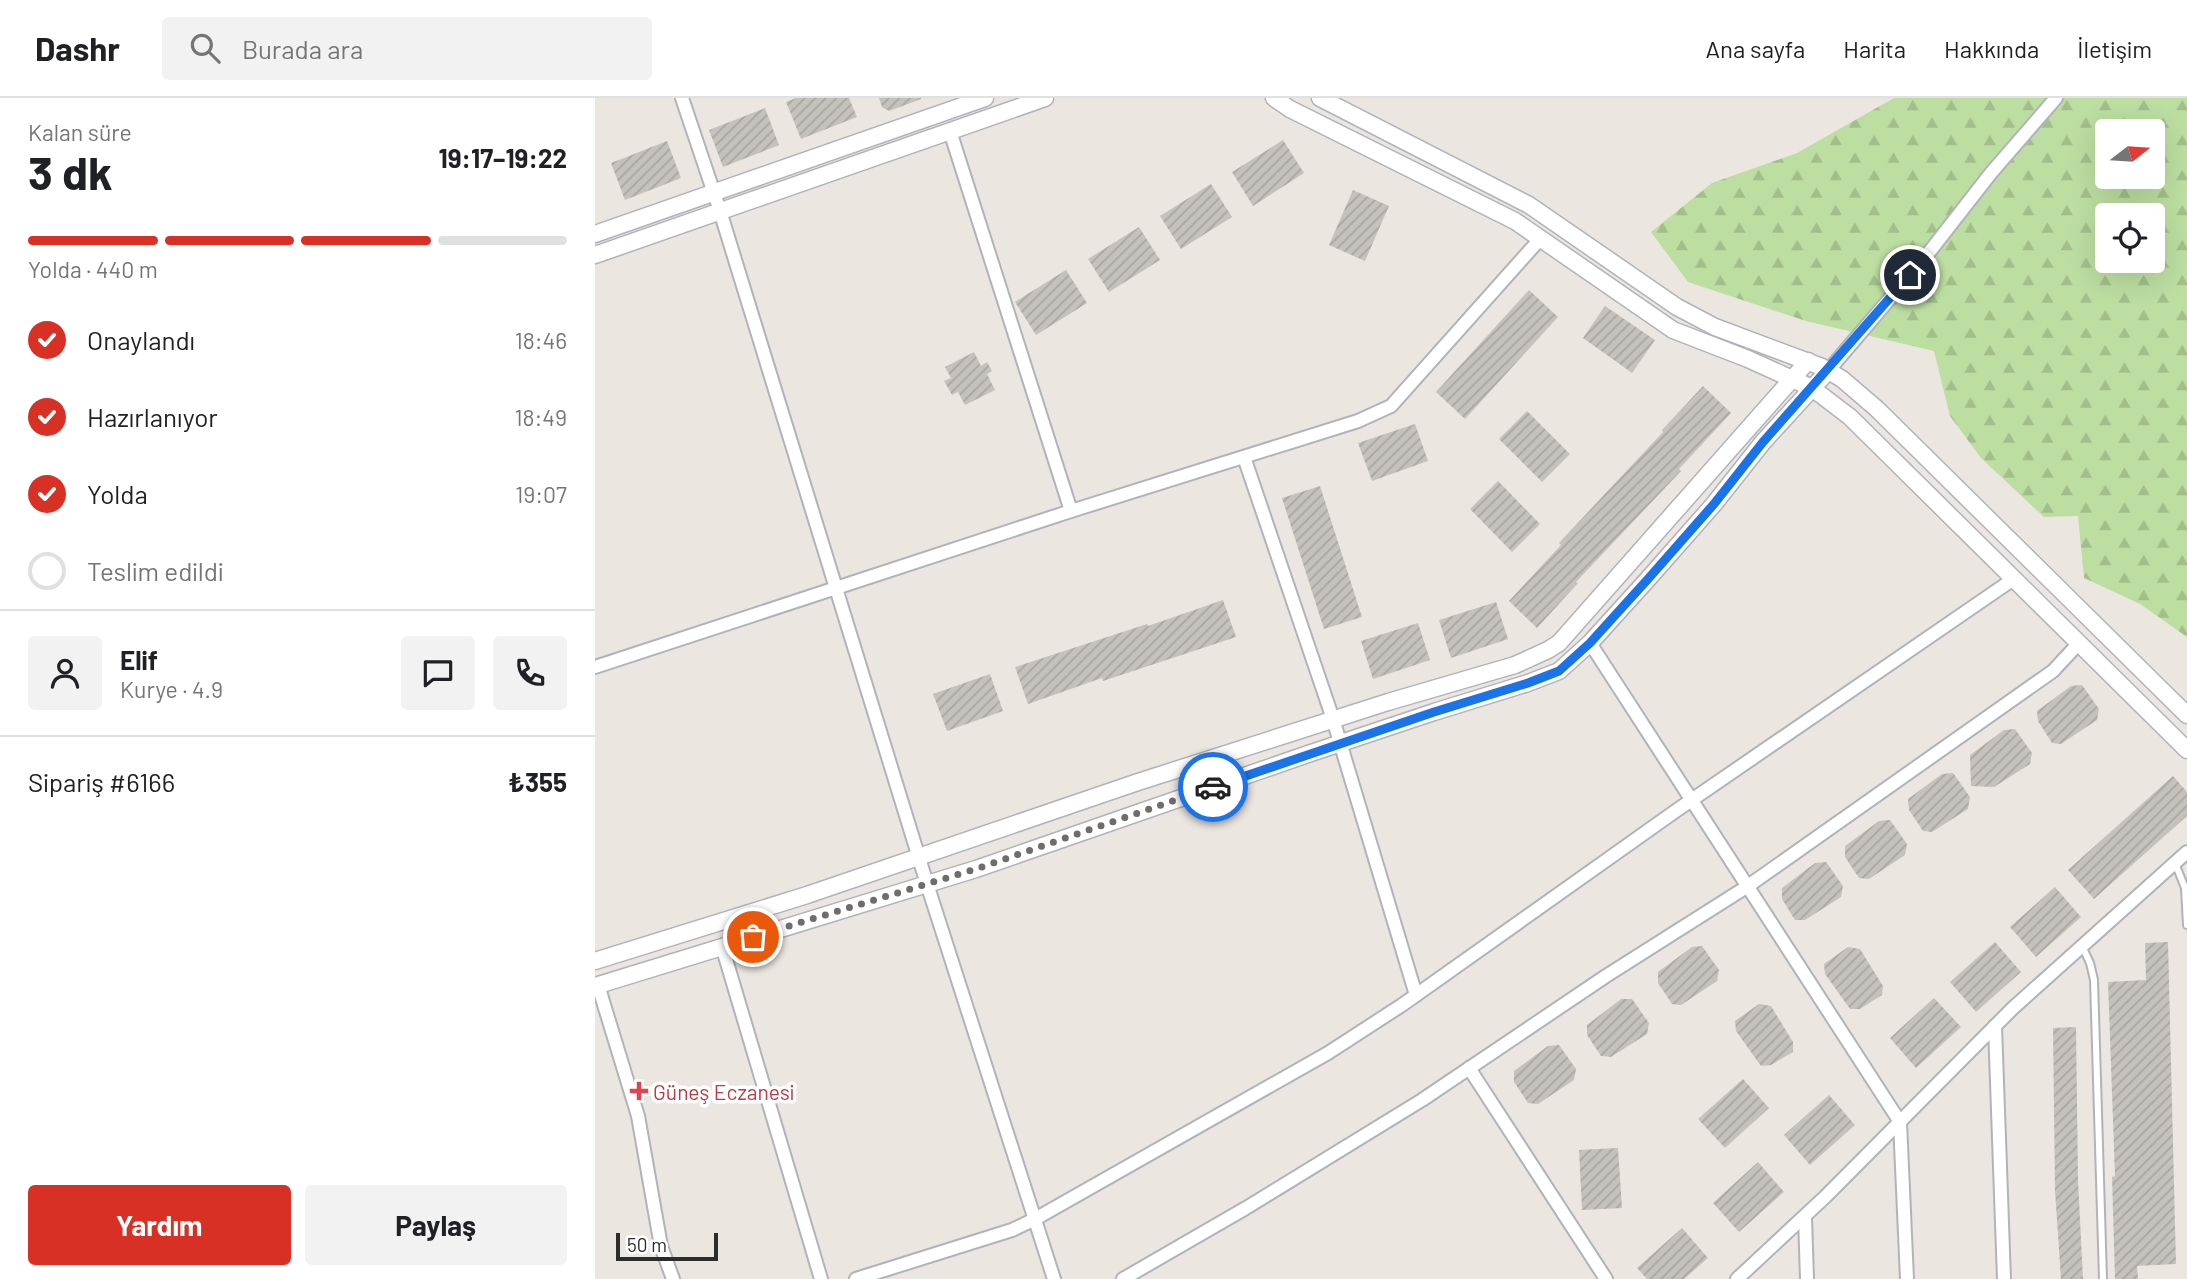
<!DOCTYPE html>
<html lang="tr">
<meta charset="utf-8">
<style>
:root{--surface:#fff;--page:#f2f2f2;--text:#202124;--muted:#757577;--line:#e0e0e0;--accent:#d93025}
body{margin:0;font-family:Barlow,sans-serif;background:var(--page);color:var(--text);height:100vh;display:flex;flex-direction:column;font-size:26px;white-space:nowrap}
*{box-sizing:border-box;margin:0}
p{font-size:23px;color:var(--muted)}
.icon{flex:none;width:38px;height:38px;fill:none;stroke:currentColor;stroke-width:2;stroke-linecap:round;stroke-linejoin:round}
.map{position:relative;flex:1;overflow:hidden}
.panel{display:flex;flex-direction:column;background:var(--surface);width:595px}
.panel>*{flex:none}
.needle{width:46px;rotate:73deg}
.fabs{position:absolute;left:1500px;top:21px;display:grid;gap:14px}
.fabs a{display:grid;place-items:center;width:70px;height:70px;border-radius:7px;background:var(--surface);box-shadow:0 7px 28px #0002;font-size:35px}
.scale{position:absolute;left:21px;bottom:18px;width:102px;box-sizing:border-box;padding-left:7px;border:4px solid #2c2c2c;border-top:0;font-size:19px;line-height:24px;white-space:nowrap;color:#2c2c2c;-webkit-text-stroke:5px #fff;paint-order:stroke}
.pin{position:absolute;display:grid;place-items:center;width:60px;height:60px;color:#fff;margin:-30px;border:4px solid #fff;border-radius:50%;box-shadow:0 2px 7px #0007}
.courier{position:absolute;display:grid;place-items:center;width:70px;height:70px;margin:-35px;border:5px solid #1a73e8;border-radius:50%;background:#fff;color:#222;box-shadow:0 2px 9px #0007}
.overview em{font-style:normal;font-weight:700}
.overview div{display:flex;flex-direction:column-reverse}
.overview{display:flex;align-items:center;justify-content:space-between;height:119px;padding:0 28px}
h1{font-size:46px;font-weight:700;line-height:52px}
.bar{display:grid;grid-template-columns:repeat(4,1fr);gap:10px 7px;align-content:center;height:84px;padding:0 28px}
.bar i{height:9px;border-radius:5px;background:var(--line)}
.bar .on{background:var(--accent)}
.bar p{grid-column:span 4}
.line{display:flex;align-items:center;gap:18px;padding:0 28px;border-top:2px solid var(--line)}
.line div{flex:1}
.round{display:grid;place-items:center;flex:none;width:74px;height:74px;border-radius:7px;background:var(--page)}
ol{padding:0 28px;list-style:none}
li{display:flex;align-items:center;gap:21px;height:77px}
li p{margin-inline-start:auto}
li .icon{padding:7px;border-radius:50%;background:var(--accent);color:#fff;stroke-width:4}
li:last-child{color:var(--muted)}
li i{width:38px;height:38px;border:4px solid var(--line);border-radius:50%}
.primary-button{display:flex;gap:14px;margin-top:auto;padding:14px 28px}
.primary-button a{flex:1;height:80px;border-radius:7px;background:var(--accent);color:#fff;font-size:28px;font-weight:700;line-height:80px;text-align:center}
.primary-button a+a{background:var(--page);color:var(--text)}
header{display:flex;align-items:center;gap:42px;box-sizing:border-box;height:98px;padding:0 35px;background:var(--surface);border-bottom:2px solid var(--line)}
header strong{font-size:33px}
nav{display:flex;gap:38px;margin-inline-start:auto;font-size:24px}
.search{width:490px;height:63px;background:var(--page);display:flex;align-items:center;gap:18px;box-sizing:border-box;padding:0 24px;border-radius:7px;color:var(--muted);font-size:26px}
main{display:flex;flex:1;min-height:0}
.map>svg:first-child{display:block}
.forest{fill:url(#forest-firs);fill-rule:evenodd}
.building{fill:url(#building-hatch)}
.lines{fill:none;stroke-linecap:round;stroke-linejoin:round}
.lane-casing{stroke:#b0b3bb;stroke-width:10}
.street-casing{stroke:#b0b3bb;stroke-width:16}
.secondary-casing{stroke:#b0b3bb;stroke-width:19}
.lane{stroke:#fff;stroke-width:6}
.street{stroke:#fff;stroke-width:12}
.secondary{stroke:#fff;stroke-width:16}
.done{stroke:#6f6d6b;stroke-width:7;stroke-dasharray:0 12.6}
.route{stroke:#1a73e8;stroke-width:9}
.health-dot{fill:#e0444e;stroke:#fff;stroke-width:2.5}
.labels{text-anchor:middle;dominant-baseline:central;stroke-width:7;stroke-linejoin:round;paint-order:stroke}
.health-label{font-size:21px;fill:#be3a42;stroke:#fff;text-anchor:start}
</style>
<header>
<strong>Dashr</strong>
<div class="search"><svg class="icon" aria-label="search" viewBox="0 0 24 24"><circle cx="10" cy="10" r="6"/><path d="M15 15l6 6"/></svg>Burada ara</div>
<nav><a>Ana sayfa</a><a>Harita</a><a>Hakkında</a><a>İletişim</a></nav>
</header>
<main>
<section class="panel">
<div class="overview"><div><h1>3 dk</h1><p>Kalan süre</p></div><em>19:17–19:22</em></div>
<div class="bar"><i class="on"></i><i class="on"></i><i class="on"></i><i></i><p>Yolda · 440 m</p></div>
<ol>
<li><svg class="icon" aria-label="check" viewBox="0 0 24 24"><path d="M5 12l5 5 9-10"/></svg>Onaylandı<p>18:46</p></li>
<li><svg class="icon" aria-label="check" viewBox="0 0 24 24"><path d="M5 12l5 5 9-10"/></svg>Hazırlanıyor<p>18:49</p></li>
<li><svg class="icon" aria-label="check" viewBox="0 0 24 24"><path d="M5 12l5 5 9-10"/></svg>Yolda<p>19:07</p></li>
<li><i></i>Teslim edildi</li>
</ol>
<div class="line" style="height:126px"><a class="round"><svg class="icon" aria-label="person" viewBox="0 0 24 24"><circle cx="12" cy="8" r="4"/><path d="M4 21q1-7 8-7t8 7"/></svg></a><div><b>Elif</b><p>Kurye · 4.9</p></div><a class="round"><svg class="icon" aria-label="chat" viewBox="0 0 24 24"><path d="M4 5h16v11H9l-5 4z"/></svg></a><a class="round"><svg class="icon" aria-label="phone" viewBox="0 0 24 24"><path d="M5 4h4l2 5-3 2q2 4 5 5l2-3 5 2v4C11 20 4 13 5 4z"/></svg></a></div>
<div class="line" style="height:91px"><div>Sipariş #6166</div><b>₺355</b></div>
<div class="primary-button"><a>Yardım</a><a>Paylaş</a></div>
</section>
<div class="map">
<svg width="1592" height="1181" viewBox="0 0 1592 1181">
<defs>
<pattern id="forest-firs" width="22" height="20" patternUnits="userSpaceOnUse" patternTransform="scale(1.75)"><rect width="22" height="20" fill="#bcdea1"/><path d="M5 1l3.5 6h-7zM16 11l3.5 6h-7z" fill="#a2bf8b"/></pattern>
<pattern id="building-hatch" width="6" height="6" patternUnits="userSpaceOnUse" patternTransform="scale(1.75)"><rect width="6" height="6" fill="#c5c1bb"/><path d="M-1 1l2-2M0 6l6-6M5 7l2-2" fill="none" stroke="#a9a6a1"/></pattern>
</defs>
<rect width="100%" height="100%" fill="#ece6e0"/>
<path class="forest" d="M1299,0H1592V539L1545,506L1489,480L1483,418L1449,419L1386,360L1355,318L1339,253L1211,223L1093,184L1056,134L1117,85L1202,55ZM1512,33H1558V79H1512ZM1512,117H1558V163H1512Z"/>
<g class="building">
<path d="M201,0H254L262,19L206,41L191,4Z"/>
<path d="M284,0H326V1L294,13L287,9Z"/>
<path d="M170,10L184,47L128,69L114,32Z"/>
<path d="M688,42L709,75L658,108L637,74Z"/>
<path d="M72,43L86,80L30,102L16,65Z"/>
<path d="M616,86L637,119L586,151L565,118Z"/>
<path d="M758,92L794,108L770,163L734,147Z"/>
<path d="M544,129L565,162L514,194L493,161Z"/>
<path d="M471,172L492,205L441,237L420,204Z"/>
<path d="M934,192L963,219L870,321L841,294Z"/>
<path d="M1010,208L1060,242L1037,275L988,240Z"/>
<path d="M379,254L386,268L392,264L397,273L392,276L400,292L370,307L363,294L357,297L349,283L356,280L350,269Z"/>
<path d="M1108,288L1136,315L1084,371L1086,373L981,484L983,485L942,530L914,503L966,447L964,445L1068,334L1067,332Z"/>
<path d="M932,313L975,356L947,384L904,341Z"/>
<path d="M820,326L833,363L777,383L763,345Z"/>
<path d="M903,383L945,426L917,454L875,411Z"/>
<path d="M725,388L767,519L729,531L687,400Z"/>
<path d="M628,502L641,539L508,583L507,580L433,606L420,569L552,526L553,528Z"/>
<path d="M901,504L913,541L856,560L844,522Z"/>
<path d="M823,525L835,562L778,581L766,543Z"/>
<path d="M395,576L408,613L352,633L338,596Z"/>
<path d="M1487,587L1504,611L1502,622L1466,646L1457,645L1443,623L1442,613L1476,588Z"/>
<path d="M1420,631L1437,655L1435,666L1399,689L1376,688L1375,657L1409,632Z"/>
<path d="M1358,675L1375,699L1373,711L1337,734L1328,733L1314,712L1313,701L1347,676Z"/>
<path d="M1578,678L1592,694V718L1499,801L1473,772Z"/>
<path d="M1295,722L1312,746L1310,757L1274,781L1264,780L1250,759V748L1284,723Z"/>
<path d="M1231,764L1248,788L1246,799L1210,822H1200L1187,801V790L1220,765Z"/>
<path d="M1460,789L1486,819L1441,859L1415,829Z"/>
<path d="M1400,844L1426,874L1381,914L1355,884Z"/>
<path d="M1573,844L1581,1166L1542,1168L1543,1181H1520L1517,1079L1520,1078L1513,884L1551,882L1550,845Z"/>
<path d="M1107,848L1124,872L1122,883L1086,907L1077,906L1063,885V874L1097,849Z"/>
<path d="M1253,849L1265,851L1288,888L1287,897L1265,911H1255L1230,876L1229,866Z"/>
<path d="M1339,900L1366,929L1321,970L1295,940Z"/>
<path d="M1026,901H1037L1054,925L1052,936L1016,959L1006,958L992,937V927Z"/>
<path d="M1164,906L1176,908L1198,944V954L1176,967L1166,968L1141,933L1140,923Z"/>
<path d="M1481,929L1483,1082L1488,1181H1466L1460,1093L1458,930Z"/>
<path d="M964,947L981,971L979,982L943,1006L933,1005L919,984V973L953,948Z"/>
<path d="M1148,981L1174,1010L1130,1050L1103,1021Z"/>
<path d="M1234,997L1260,1027L1215,1067L1189,1037Z"/>
<path d="M1023,1050L1027,1110L987,1112L984,1052Z"/>
<path d="M1163,1064L1189,1094L1144,1134L1118,1105Z"/>
<path d="M1087,1130L1113,1160L1089,1181H1052L1042,1170Z"/>
</g>
<g class="lines">
<g class="lane-casing">
<g id="lane">
<path d="M1580,765L1590,790L1592,827"/>
<path d="M1487,848L1495,865L1499,882L1508,1181"/>
</g>
</g>
<g class="street-casing">
<g id="street">
<path d="M87,0L125,113L332,786L459,1181"/>
<path d="M355,33L476,413"/>
<path d="M1233,273L1332,157L1396,75L1461,0"/>
<path d="M649,359L738,621L821,897"/>
<path d="M995,545L1305,1024L1312,1181"/>
<path d="M0,569L476,413L763,323L796,308L945,141"/>
<path d="M127,848L226,1181"/>
<path d="M3,887L43,1018L66,1148L78,1181"/>
<path d="M1400,928L1409,1181"/>
<path d="M874,970L1011,1181"/>
<path d="M1210,1119L1212,1181"/>
<path d="M261,1181L417,1132L440,1121L733,955L807,907L1082,712L1420,480"/>
<path d="M528,1181L651,1110L827,1002L1011,878L1153,788L1458,573L1484,545"/>
<path d="M1142,1181L1230,1099L1418,910L1592,754"/>
</g>
</g>
<g class="secondary-casing">
<g id="secondary">
<path d="M679,0L695,11L920,123L1078,232L1153,261L1217,290L1255,319L1592,652"/>
<path d="M725,0L934,107L1082,209L1120,229L1227,269L1247,281L1282,311L1592,617"/>
<path d="M0,136L390,0"/>
<path d="M0,157L450,0"/>
<path d="M0,863L212,797L543,684L793,604L920,567L953,552L964,545L1213,263"/>
<path d="M0,888L381,771L713,656L839,614L933,585L964,573L995,545L1053,481L1119,406L1168,344L1233,273"/>
</g>
</g>
<use href="#lane" class="lane"/>
<use href="#street" class="street"/>
<use href="#secondary" class="secondary"/>
</g>
<g class="lines">
<path class="done" d="M158,839L381,771L618,689"/>
<path class="route" d="M618,689L839,614L933,585L964,573L995,545L1053,481L1119,406L1168,344L1315,177"/>
</g>
<path class="health-dot" d="M40.5 982.5h7v7h7v7h-7v7h-7v-7h-7v-7h7z"/>
<g class="labels">
<g class="health-label">
<text x="58" y="993">Güneş Eczanesi</text>
</g>
</g>
</svg>
<div class="fabs">
<a><svg class="needle" viewBox="-14 -14 28 28"><path d="M0-13l5 13h-10z" fill="#e53935"/><path d="M0 13l5-13h-10z" fill="#757577"/></svg></a>
<a><svg class="icon" aria-label="locate" viewBox="0 0 24 24"><circle cx="12" cy="12" r="6"/><path d="M12 2v4M12 18v4M2 12h4M18 12h4"/></svg></a>
</div>
<div class="scale">50 m</div>
<div class="pin" style="left:158px;top:839px;background:#ea580c"><svg class="icon" aria-label="bag" viewBox="0 0 24 24"><path d="M5 8h14l-1 12H6zM9 8a3 3 0 0 1 6 0"/></svg></div>
<div class="pin" style="left:1315px;top:177px;background:#1f2937"><svg class="icon" aria-label="home" viewBox="0 0 24 24"><path d="M3 11l9-7 9 7M6 9v11h12V9"/></svg></div>
<div class="courier" style="left:618px;top:689px"><svg class="icon" aria-label="car" viewBox="0 0 24 24"><path d="M5 17H2v-5l4-1 3-4h7l3 4 3 1v5h-3M9 17h6M6 11h13"/><circle cx="7" cy="17" r="2"/><circle cx="17" cy="17" r="2"/></svg></div>
</div>
</main>
